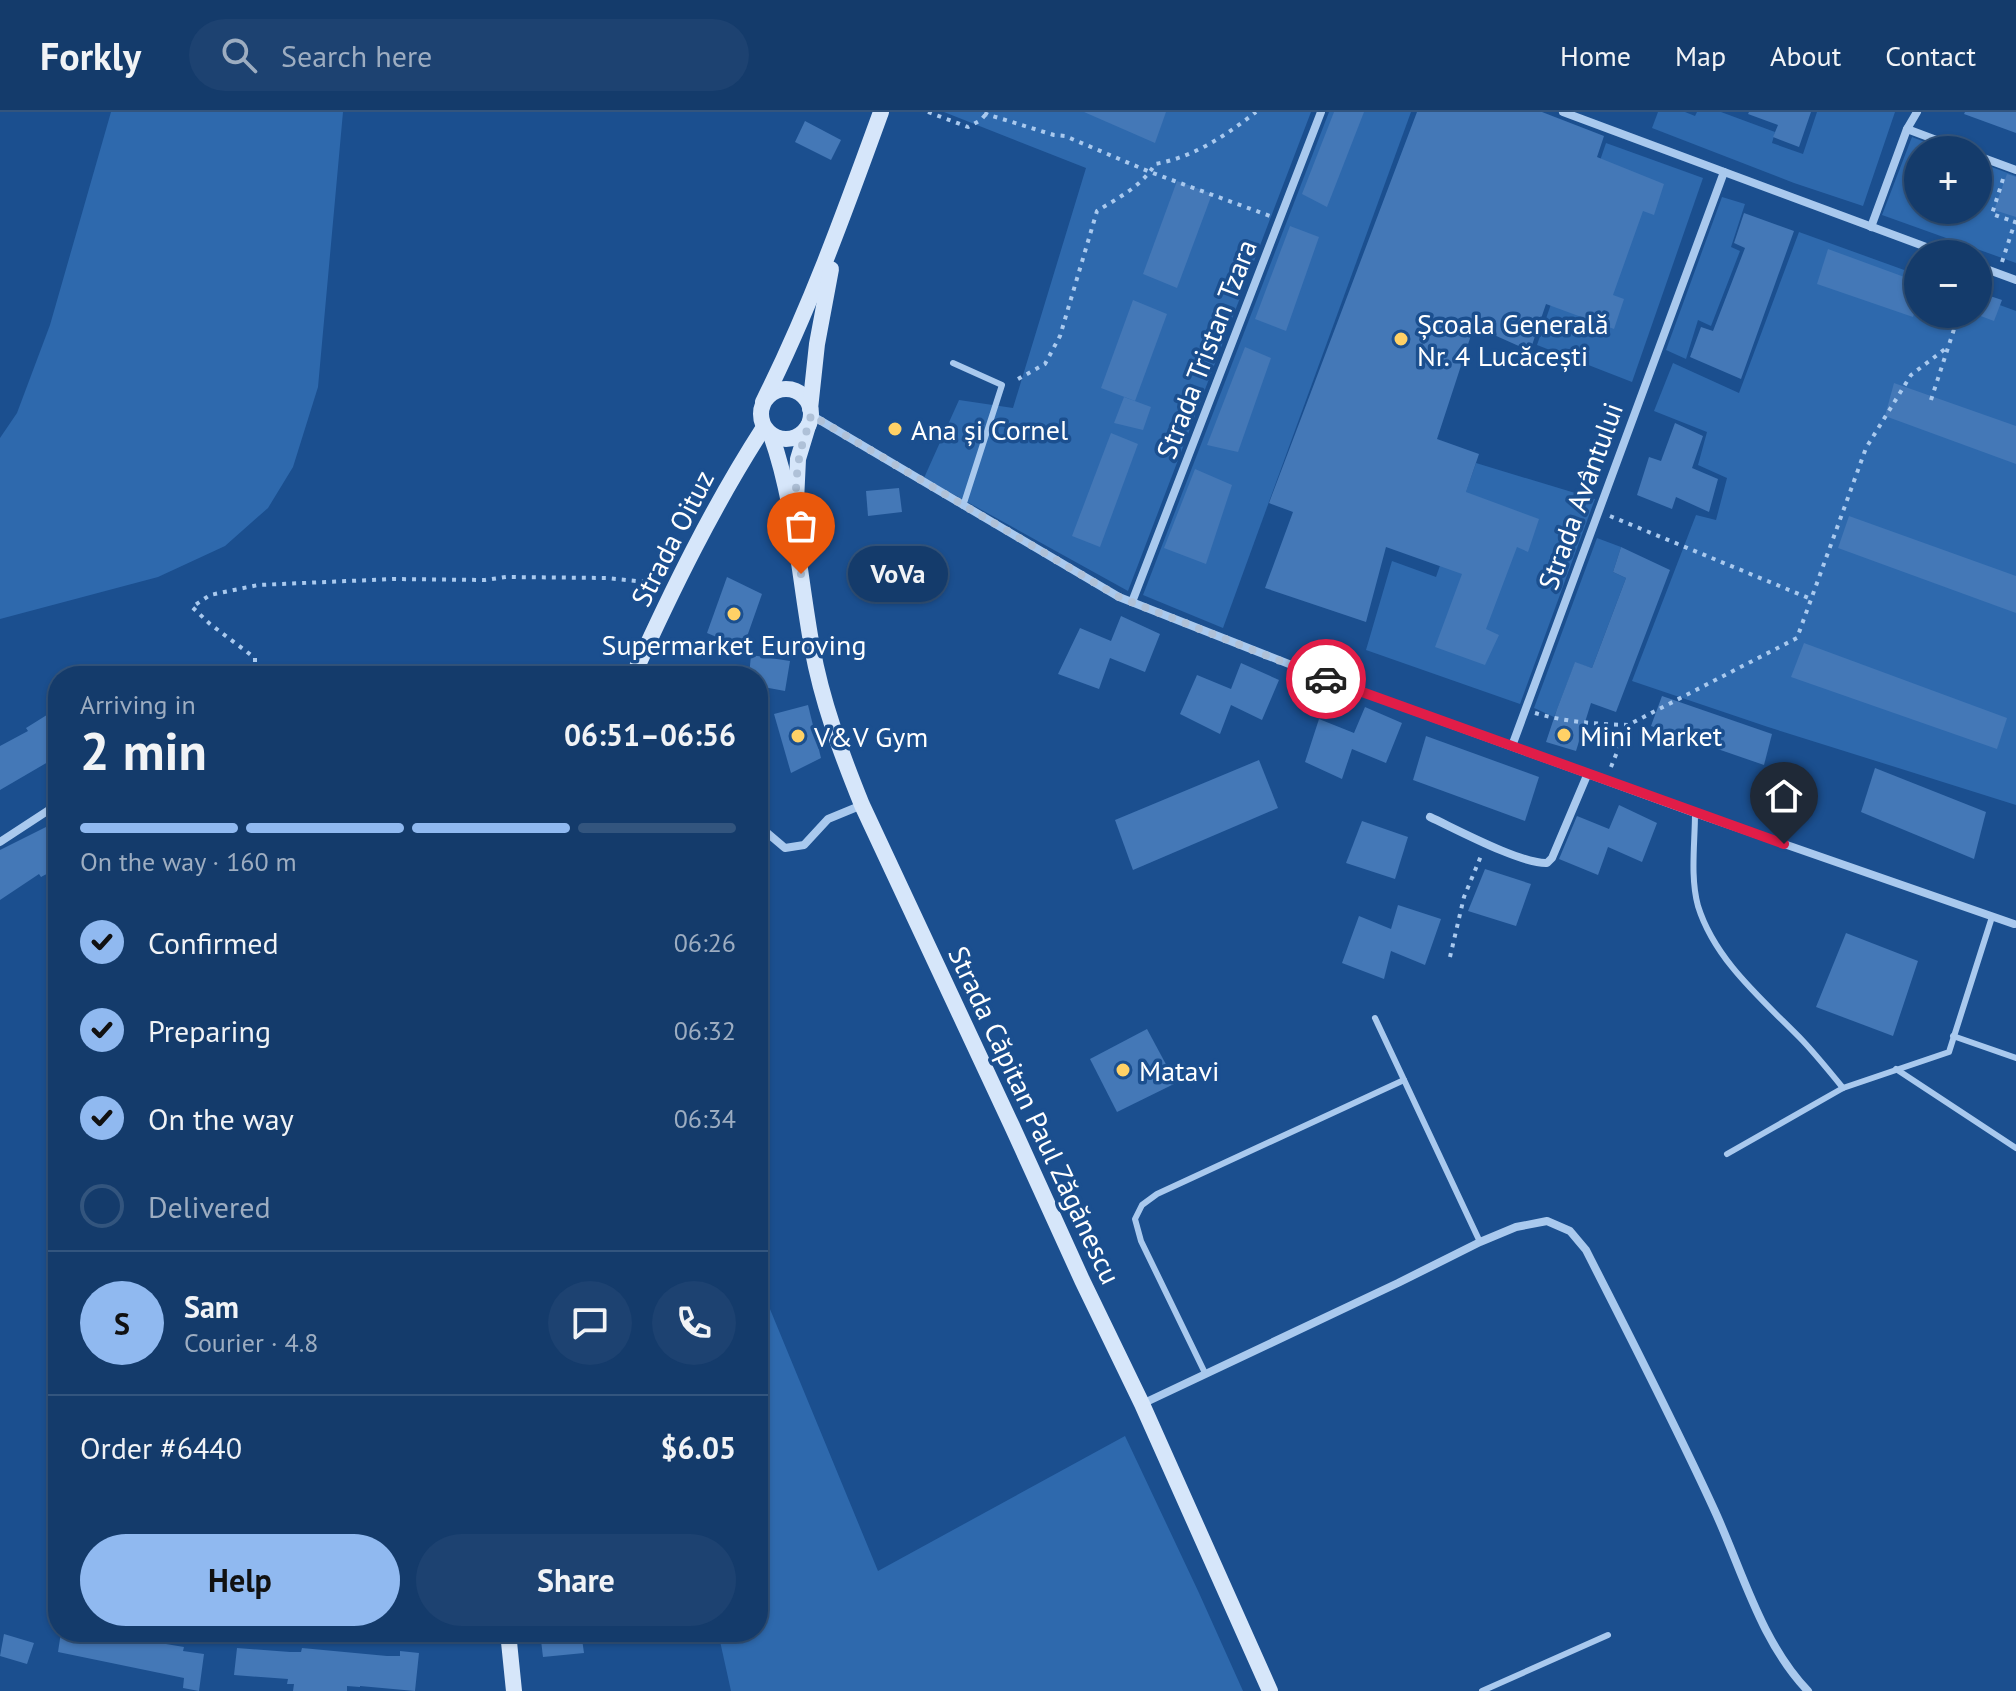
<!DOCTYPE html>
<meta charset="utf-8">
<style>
:root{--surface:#143b6b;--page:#1d4271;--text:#f1f3f6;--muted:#9dadc1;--line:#33557e;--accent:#90b9f0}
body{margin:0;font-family:"PT Sans",sans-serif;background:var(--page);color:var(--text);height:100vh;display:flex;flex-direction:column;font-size:30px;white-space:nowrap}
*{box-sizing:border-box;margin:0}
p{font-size:26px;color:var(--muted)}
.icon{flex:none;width:44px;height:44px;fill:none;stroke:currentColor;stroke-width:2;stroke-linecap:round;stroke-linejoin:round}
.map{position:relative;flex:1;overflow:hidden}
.sheet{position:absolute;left:48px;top:554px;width:720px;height:976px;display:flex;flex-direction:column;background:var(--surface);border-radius:32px;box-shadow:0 2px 6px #0004,0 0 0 2px var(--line)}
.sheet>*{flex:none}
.controls{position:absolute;left:1904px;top:24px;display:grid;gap:16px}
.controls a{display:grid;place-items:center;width:88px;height:88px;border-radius:50%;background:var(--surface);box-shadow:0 2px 6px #0004,0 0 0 2px var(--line);font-size:40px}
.pin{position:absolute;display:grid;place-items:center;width:68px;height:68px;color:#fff;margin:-82px -34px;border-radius:50% 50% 50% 0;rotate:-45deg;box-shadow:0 0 8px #0007}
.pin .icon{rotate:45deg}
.courier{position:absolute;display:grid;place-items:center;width:80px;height:80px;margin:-40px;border:6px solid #e11d48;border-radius:50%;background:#fff;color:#222;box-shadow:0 2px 10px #0007}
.bubble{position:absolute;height:56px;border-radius:28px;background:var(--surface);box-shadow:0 2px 6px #0004,0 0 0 2px var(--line);font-size:26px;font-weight:700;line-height:56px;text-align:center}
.headline em{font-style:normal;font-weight:700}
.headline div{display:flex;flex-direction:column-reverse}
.headline{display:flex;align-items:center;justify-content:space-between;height:136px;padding:0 32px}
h1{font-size:52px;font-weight:700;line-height:60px}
.bar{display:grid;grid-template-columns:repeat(4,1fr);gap:12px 8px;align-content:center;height:96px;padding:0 32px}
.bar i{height:10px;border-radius:6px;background:var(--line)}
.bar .on{background:var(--accent)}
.bar p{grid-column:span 4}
.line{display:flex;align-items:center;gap:20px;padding:0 32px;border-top:2px solid var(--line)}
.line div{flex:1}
.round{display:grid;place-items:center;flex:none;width:84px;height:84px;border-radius:42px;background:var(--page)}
ol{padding:0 32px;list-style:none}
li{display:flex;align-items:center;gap:24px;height:88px}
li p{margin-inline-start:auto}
li .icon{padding:8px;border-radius:50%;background:var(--accent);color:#111;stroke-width:4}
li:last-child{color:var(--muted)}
li i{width:44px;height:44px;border:4px solid var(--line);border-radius:50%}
.action{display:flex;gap:16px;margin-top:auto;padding:16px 32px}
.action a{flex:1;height:92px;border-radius:48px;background:var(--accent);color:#111;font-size:32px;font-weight:700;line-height:92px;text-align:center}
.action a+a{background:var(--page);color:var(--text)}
header{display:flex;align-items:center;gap:48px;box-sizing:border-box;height:112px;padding:0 40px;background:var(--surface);border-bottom:2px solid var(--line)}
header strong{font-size:38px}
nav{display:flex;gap:44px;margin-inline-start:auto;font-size:28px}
.search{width:560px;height:72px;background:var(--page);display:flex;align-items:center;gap:20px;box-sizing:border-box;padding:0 28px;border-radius:44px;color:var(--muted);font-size:30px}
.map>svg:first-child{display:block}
.green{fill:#2e69ad}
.building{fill:#4478b7}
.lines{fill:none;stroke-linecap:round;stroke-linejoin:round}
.path{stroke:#a9c9ee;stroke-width:4;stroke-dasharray:4 6;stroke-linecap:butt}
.lane{stroke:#a9c9ee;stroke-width:6}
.street{stroke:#a9c9ee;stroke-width:8}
.secondary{stroke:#d6e6fa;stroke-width:16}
.done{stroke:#afc1d8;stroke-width:8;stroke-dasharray:0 14.4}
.route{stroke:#e11d48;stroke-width:10}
.poi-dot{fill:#ffd166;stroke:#1b4f8f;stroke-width:3}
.labels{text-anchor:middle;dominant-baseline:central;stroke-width:7;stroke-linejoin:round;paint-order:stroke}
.poi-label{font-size:28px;fill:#fff;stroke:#1b4f8f;text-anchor:start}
.street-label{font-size:28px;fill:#fff;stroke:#1b4f8f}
</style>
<header>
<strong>Forkly</strong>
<div class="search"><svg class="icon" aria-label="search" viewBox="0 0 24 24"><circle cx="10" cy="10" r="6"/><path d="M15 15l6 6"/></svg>Search here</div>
<nav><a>Home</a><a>Map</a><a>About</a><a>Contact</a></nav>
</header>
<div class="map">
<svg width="2016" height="1579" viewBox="0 0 2016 1579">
<rect width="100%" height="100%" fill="#1b4f8f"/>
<g class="green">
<path d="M111,0H343L318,275L293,355L268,396L225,434L158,465L0,507V326L17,301L50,213Z"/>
<path d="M944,0H1311L1128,479L924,366L959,288L1013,296L1086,56Z"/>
<path d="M1329,0H1411L1223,516L1143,483Z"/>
<path d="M1658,0H1685L1695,4L1697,0H1721L1775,20L1772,31L1803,42L1817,0H1895L1863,94L1794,71L1652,16Z"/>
<path d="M1912,25L1946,38H1918V98H1978V50L2016,64V151L1882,103Z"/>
<path d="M1606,31L1703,66L1632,270L1537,233Z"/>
<path d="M1722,85L1745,92L1731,135L1740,139L1711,214L1698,208L1686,247L1666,238Z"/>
<path d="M1799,120L1918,163V202H1978V185L2016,199V693L1768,615L1632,569L1696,403L1716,408L1727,366L1698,353L1707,320L1654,299L1673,251L1739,281Z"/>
<path d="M1476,351L1595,387L1520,592L1366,538L1392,449L1436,465Z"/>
<path d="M1597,426L1621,435L1613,460L1626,466L1592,556L1575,551L1554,605L1534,596Z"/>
<path d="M758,1168L878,1459L1125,1324L1199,1481L1243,1579H731L718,1520H758Z"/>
</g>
<g class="building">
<path d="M1084,0H1166L1155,31Z"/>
<path d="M1334,0H1364L1327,95L1302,82Z"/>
<path d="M1417,0H1542L1604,24L1597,45L1664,72L1654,103L1643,99L1613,183L1624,187L1614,217L1546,192L1530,239L1474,214L1437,327L1479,342L1466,380L1539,407L1528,440L1517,435L1486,517L1499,523L1485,553L1435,535L1462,462L1386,435L1366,510L1265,476L1293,400L1269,391Z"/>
<path d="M1749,0H1811L1799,35L1773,25L1778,13L1748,2Z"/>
<path d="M1965,0H2016V21L1964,2Z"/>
<path d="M805,9L841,28L831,48L795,30Z"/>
<path d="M2007,62L2016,65V105L1994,98Z"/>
<path d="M1177,69L1212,82L1177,176L1143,162Z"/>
<path d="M1744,101L1794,119L1741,267L1690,245L1701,215L1713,219L1745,136L1734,131Z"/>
<path d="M1290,114L1319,125L1286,219L1255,207Z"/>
<path d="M1828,137L1918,170V189L1913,205L1817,172Z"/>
<path d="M1978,180L2002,188L1994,209L1978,203Z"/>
<path d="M1133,188L1167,202L1135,289L1101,276Z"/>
<path d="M1245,235L1271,246L1238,340L1207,333Z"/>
<path d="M1894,271L2016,314V352L1885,304Z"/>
<path d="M1124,285L1151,295L1143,318L1114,311Z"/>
<path d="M1675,311L1703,324L1692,356L1718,367L1709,400L1676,385L1672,397L1637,383L1649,345L1661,349Z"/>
<path d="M1111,321L1138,332L1100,435L1072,424Z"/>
<path d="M1195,357L1232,373L1206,452L1164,436Z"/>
<path d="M899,376L902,400L868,404L866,379Z"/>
<path d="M1849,404L2016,464V501L1838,436Z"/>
<path d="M1621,435L1670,458L1616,600L1591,591L1576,639L1546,630L1557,597L1575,550L1592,556L1626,466L1613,460Z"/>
<path d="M727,465L762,482L743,536L707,521Z"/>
<path d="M1121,504L1160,522L1145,560L1110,546L1099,577L1058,562L1080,516L1111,529Z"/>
<path d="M1804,531L2007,606L1997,637L1791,565Z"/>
<path d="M751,543L790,549L785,579L758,574V564H749Z"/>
<path d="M1241,551L1279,568L1262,608L1231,593L1220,622L1180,602L1197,563L1231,577Z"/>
<path d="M1662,584L1772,622L1764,653L1651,614Z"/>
<path d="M808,593L821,646L791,661L774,602Z"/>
<path d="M1365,595L1402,611L1386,651L1352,637L1342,667L1305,650L1319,607L1354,621Z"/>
<path d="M58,596V667L48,650L0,678V634L28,619L26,616Z"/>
<path d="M1426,624L1539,665L1525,709L1413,668Z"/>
<path d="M1259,648L1278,696L1133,758L1115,708Z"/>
<path d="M1875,656L1986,700L1974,747L1861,700Z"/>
<path d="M1619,693L1657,711L1642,750L1608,735L1598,763L1559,747L1577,704L1609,717Z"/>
<path d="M1362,709L1408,725L1395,767L1346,751Z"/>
<path d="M52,712L58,724V756L41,765L39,762L0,788V738Z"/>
<path d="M1485,757L1531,772L1516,814L1468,799Z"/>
<path d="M1398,793L1441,807L1425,853L1391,839L1384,867L1342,851L1359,804L1391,817Z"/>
<path d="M1846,821L1918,849L1893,924L1816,895Z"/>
<path d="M1147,917L1176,971L1117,1000L1090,947Z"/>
<path d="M61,1520H168L166,1532L184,1535L183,1539L204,1542L199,1579L183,1576L184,1566L58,1540Z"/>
<path d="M540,1520H581L584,1541L543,1545Z"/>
<path d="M4,1522L34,1531L27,1552L0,1544Z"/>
<path d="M237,1536L290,1540H301L302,1536L387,1544H400V1539L419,1541L415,1579L360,1574V1575L347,1574V1579H293L294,1572H287L288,1567L234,1563Z"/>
</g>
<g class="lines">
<g class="path">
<path d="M928,0L968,15L981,8L986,2"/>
<path d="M987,0L986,2L1054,23L1065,24L1150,60L1270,104"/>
<path d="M2003,67L1992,102L2015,110"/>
<path d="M2002,150L2016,107"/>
<path d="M1018,267L1045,252L1060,224L1097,99C1118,86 1142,74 1155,52C1194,45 1225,24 1256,0"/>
<path d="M1931,288L1959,202"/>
<path d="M1610,404L1811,487"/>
<path d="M255,550V546L210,512L192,495L210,483L258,473L394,467L485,468L506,465L606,466L657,471"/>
<path d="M1535,601C1565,610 1597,612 1628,613L1797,526L1866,336L1911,263L1949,234"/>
<path d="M1611,655L1628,613"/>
<path d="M1450,845L1464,785L1481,744"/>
</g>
<g class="lane">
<path d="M953,251L1002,273L963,394"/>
<path d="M1695,701C1695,731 1690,765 1698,794C1715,849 1764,889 1803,929C1817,944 1830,960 1843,976"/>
<path d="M1375,906L1480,1130"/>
<path d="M1953,924L2016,946"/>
<path d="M1896,957L2016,1036"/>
<path d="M1727,1042L1843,976L1949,940L1992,805"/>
<path d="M1205,1261L1141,1129L1135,1107L1142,1093L1157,1082L1404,968"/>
<path d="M1482,1579L1608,1523"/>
</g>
<g class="street">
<path d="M1563,0L1945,142"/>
<path d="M1907,17L1917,0"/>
<path d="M1978,44L2016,58"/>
<path d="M1871,115L1907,17L1963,38"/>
<path d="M1978,154L2016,168"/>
<path d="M811,303L1119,485L1337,571L1695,701L2014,812"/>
<path d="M1132,490L1321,0"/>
<path d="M258,564C275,553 295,555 313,564"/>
<path d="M1512,634L1724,60"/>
<path d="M1430,705C1456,717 1521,752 1547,751L1552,746L1588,661"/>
<path d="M758,713L785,736L804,733L828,707L862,693"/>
<path d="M0,730L58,692"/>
<path d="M1142,1292L1398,1171L1480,1130L1516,1115L1547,1109L1570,1119L1586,1138C1629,1223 1673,1308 1713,1395C1742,1457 1760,1529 1808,1579"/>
</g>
<g class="secondary">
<circle cx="786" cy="302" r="25"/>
<path d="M763,290C810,196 845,99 881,0"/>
<path d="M810,297L817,232L831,157"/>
<path d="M771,323C795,391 799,464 812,535C822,590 841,641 862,693L1012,1014L1082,1168L1142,1292L1270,1579"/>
<path d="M796,389L798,347L808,314"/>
<path d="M633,564C672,478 713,394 764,315"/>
<path d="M508,1520L514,1579"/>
</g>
</g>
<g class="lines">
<path class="done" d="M801,462C796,425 793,384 799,347C801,332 808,318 811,303L1119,485L1326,567"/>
<path class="route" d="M1326,567L1784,732"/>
</g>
<g class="poi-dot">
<circle cx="1401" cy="227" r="8"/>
<circle cx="895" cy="317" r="8"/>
<circle cx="734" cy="502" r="8"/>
<circle cx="1564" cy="623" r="8"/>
<circle cx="798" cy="624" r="8"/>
<circle cx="1123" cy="958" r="8"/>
</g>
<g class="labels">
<g class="poi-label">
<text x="1417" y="211">Școala Generală<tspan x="1417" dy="32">Nr. 4 Lucăcești</tspan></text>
<text x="911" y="317">Ana și Cornel</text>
<text x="734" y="532" text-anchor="middle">Supermarket Euroving</text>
<text x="1580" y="623">Mini Market</text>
<text x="814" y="624">V&amp;V Gym</text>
<text x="1139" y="958">Matavi</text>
</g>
<g class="street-label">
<text transform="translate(1206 237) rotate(-69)">Strada Tristan Tzara</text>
<text transform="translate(1580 384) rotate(-70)">Strada Avântului</text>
<text transform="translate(672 426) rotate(-63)">Strada Oituz</text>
<text transform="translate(1035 1003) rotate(65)">Strada Căpitan Paul Zăgănescu</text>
</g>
</g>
</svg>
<div class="controls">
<a>+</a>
<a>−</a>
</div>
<div class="pin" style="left:801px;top:462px;background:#ea580c"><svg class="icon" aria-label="bag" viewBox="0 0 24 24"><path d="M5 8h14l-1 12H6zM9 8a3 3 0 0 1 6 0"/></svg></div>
<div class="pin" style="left:1784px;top:732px;background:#1f2937"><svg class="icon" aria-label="home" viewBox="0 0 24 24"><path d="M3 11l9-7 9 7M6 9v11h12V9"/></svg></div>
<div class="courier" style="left:1326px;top:567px"><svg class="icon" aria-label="car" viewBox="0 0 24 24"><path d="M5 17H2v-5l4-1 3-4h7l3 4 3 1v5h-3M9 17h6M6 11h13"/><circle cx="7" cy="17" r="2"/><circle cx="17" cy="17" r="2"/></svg></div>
<div class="bubble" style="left:848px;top:434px;width:100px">VoVa</div>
<section class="sheet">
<div class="headline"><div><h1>2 min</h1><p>Arriving in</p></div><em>06:51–06:56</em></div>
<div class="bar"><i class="on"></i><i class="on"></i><i class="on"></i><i></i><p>On the way · 160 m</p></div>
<ol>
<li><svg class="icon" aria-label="check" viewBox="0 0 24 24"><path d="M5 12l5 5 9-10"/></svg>Confirmed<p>06:26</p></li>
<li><svg class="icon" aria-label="check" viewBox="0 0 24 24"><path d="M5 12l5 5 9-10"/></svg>Preparing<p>06:32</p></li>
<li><svg class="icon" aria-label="check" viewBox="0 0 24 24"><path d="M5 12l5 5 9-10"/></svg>On the way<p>06:34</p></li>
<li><i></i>Delivered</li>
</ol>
<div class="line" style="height:144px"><b class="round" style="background:var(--accent);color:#111">S</b><div><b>Sam</b><p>Courier · 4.8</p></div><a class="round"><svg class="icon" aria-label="chat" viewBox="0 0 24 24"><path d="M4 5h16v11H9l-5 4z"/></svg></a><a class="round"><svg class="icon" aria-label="phone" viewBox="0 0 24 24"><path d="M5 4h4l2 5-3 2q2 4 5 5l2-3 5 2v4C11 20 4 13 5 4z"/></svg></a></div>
<div class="line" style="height:104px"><div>Order #6440</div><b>$6.05</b></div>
<div class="action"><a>Help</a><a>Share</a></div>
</section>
</div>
